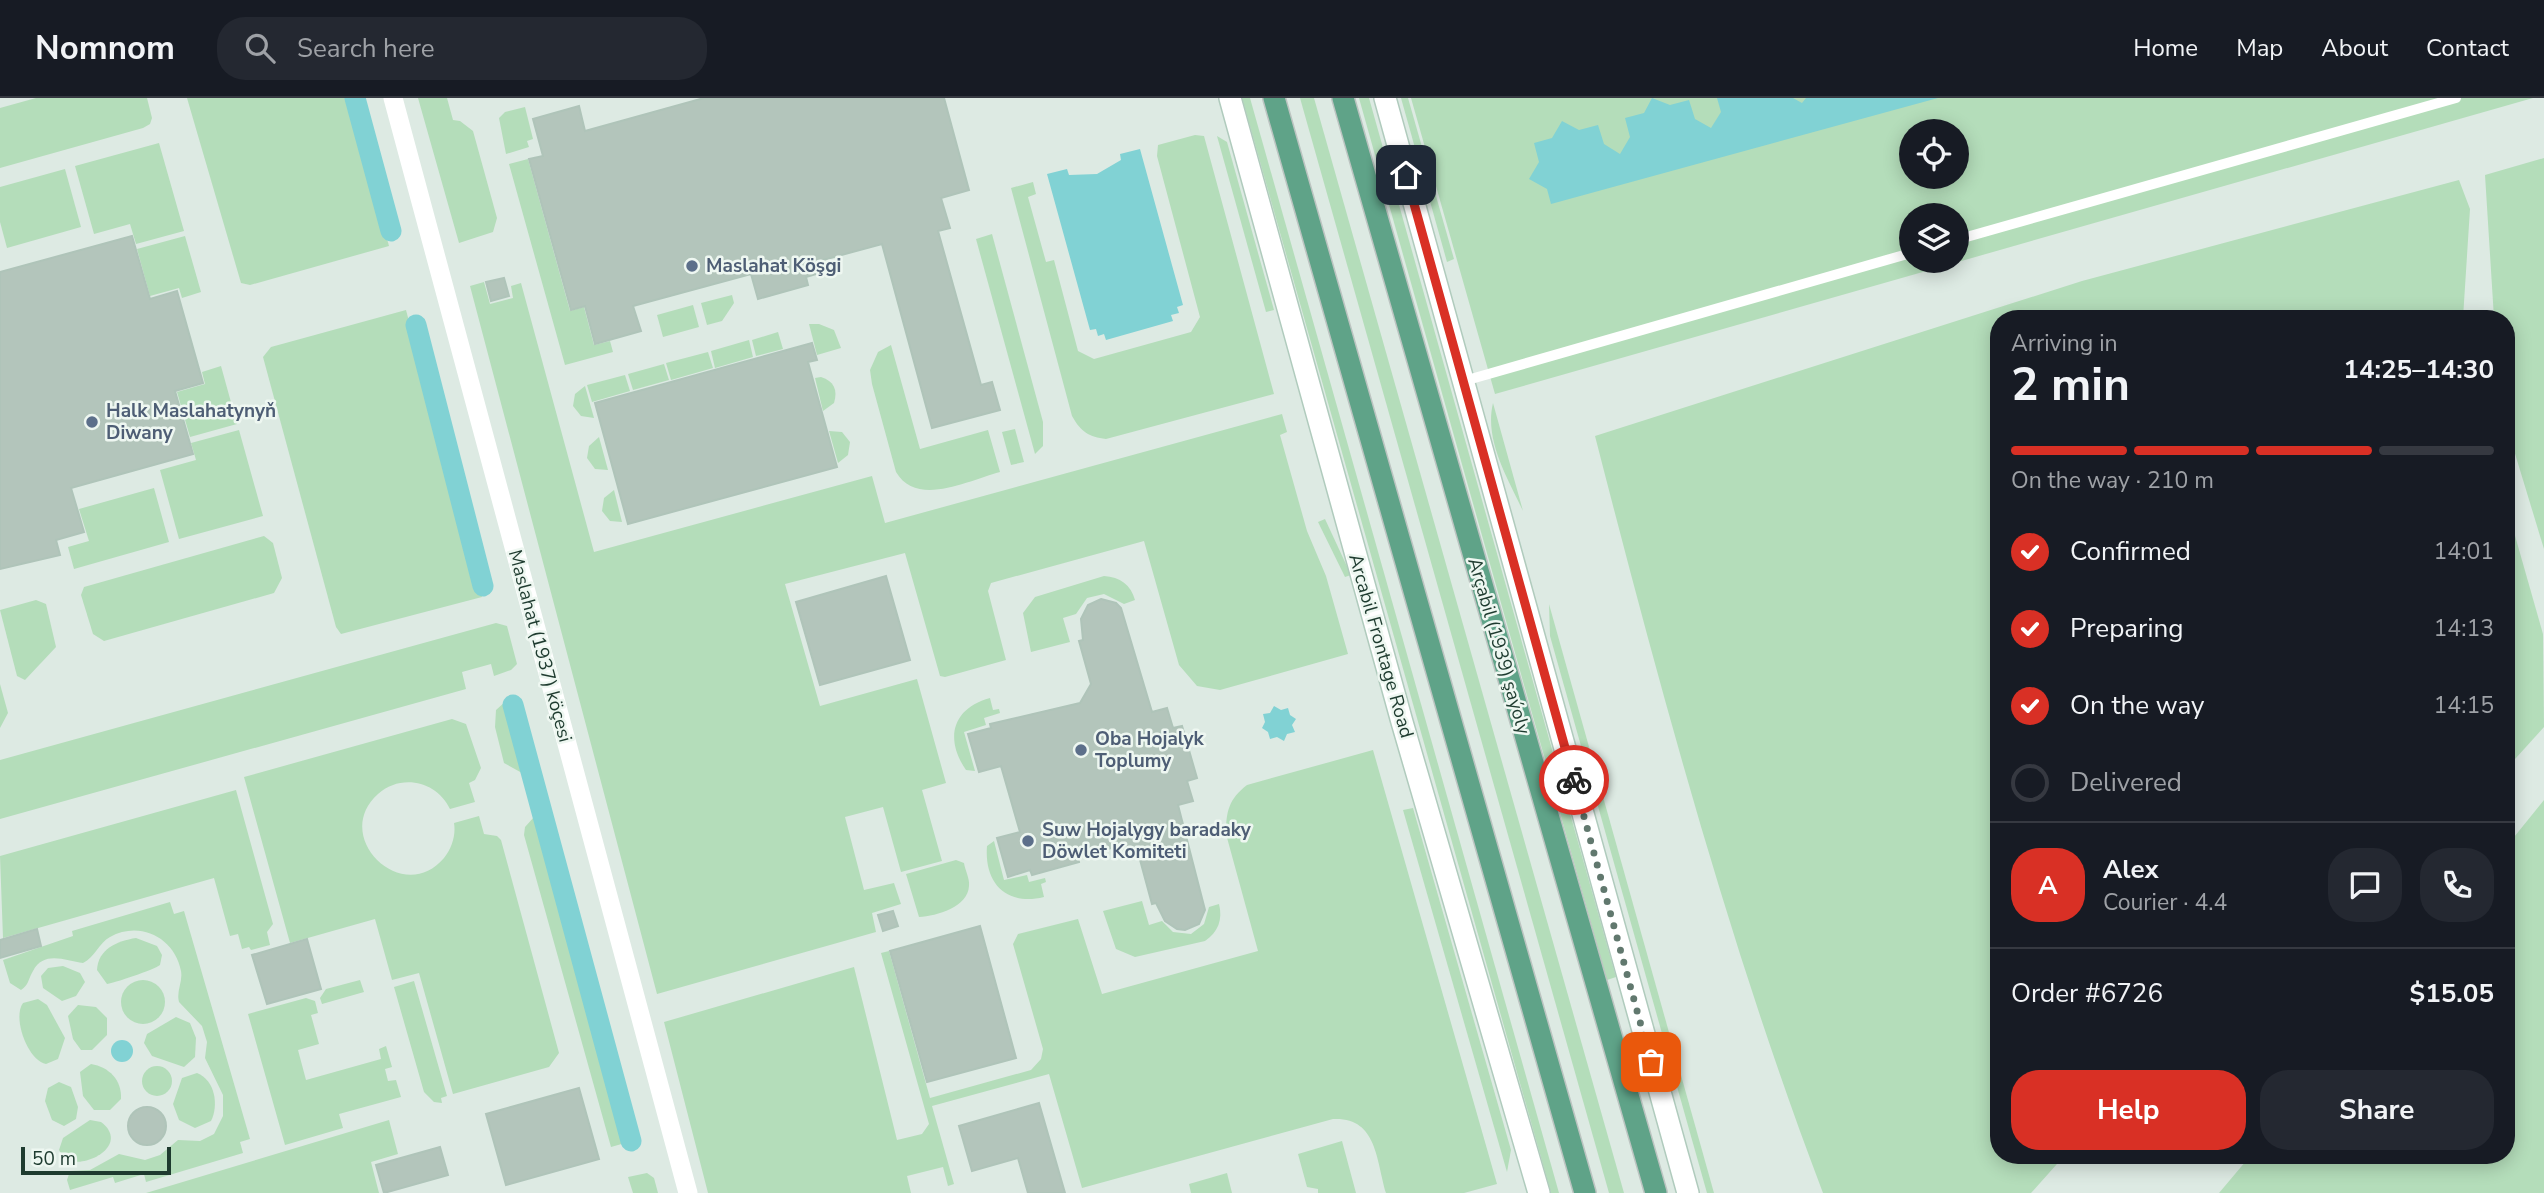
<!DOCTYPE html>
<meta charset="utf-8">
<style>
:root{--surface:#171b24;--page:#242831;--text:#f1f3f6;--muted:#9ea1a6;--line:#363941;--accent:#d93025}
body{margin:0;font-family:"Nunito Sans",sans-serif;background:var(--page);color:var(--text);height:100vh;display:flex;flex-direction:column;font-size:26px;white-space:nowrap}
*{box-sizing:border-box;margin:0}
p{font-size:23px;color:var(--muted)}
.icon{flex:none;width:38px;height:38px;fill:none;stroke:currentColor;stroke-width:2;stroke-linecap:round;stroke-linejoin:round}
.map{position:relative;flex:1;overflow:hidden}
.side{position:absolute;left:1990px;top:212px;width:525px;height:854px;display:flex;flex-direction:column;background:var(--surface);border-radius:28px;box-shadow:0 4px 18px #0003}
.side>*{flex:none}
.buttons{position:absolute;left:1899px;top:21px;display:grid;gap:14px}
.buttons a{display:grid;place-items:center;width:70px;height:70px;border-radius:50%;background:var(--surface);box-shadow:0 4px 18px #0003;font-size:35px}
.scale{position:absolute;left:21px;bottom:18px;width:150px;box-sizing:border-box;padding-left:7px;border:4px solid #1e3b2f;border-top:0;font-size:19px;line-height:24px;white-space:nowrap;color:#1e3b2f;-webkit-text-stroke:5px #eef7f1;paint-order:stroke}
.pin{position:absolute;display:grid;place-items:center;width:60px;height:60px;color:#fff;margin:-30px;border-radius:14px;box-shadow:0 4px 10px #0006}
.courier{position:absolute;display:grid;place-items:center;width:70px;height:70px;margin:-35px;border:5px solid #d93025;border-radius:50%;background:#fff;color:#222;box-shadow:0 2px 9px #0007}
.head em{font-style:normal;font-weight:700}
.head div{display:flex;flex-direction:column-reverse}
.head{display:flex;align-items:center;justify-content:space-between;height:119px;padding:0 21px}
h1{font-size:46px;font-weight:700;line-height:52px}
.bar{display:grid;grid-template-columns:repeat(4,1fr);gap:10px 7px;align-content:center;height:84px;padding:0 21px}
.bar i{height:9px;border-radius:5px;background:var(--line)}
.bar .on{background:var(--accent)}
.bar p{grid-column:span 4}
.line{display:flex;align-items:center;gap:18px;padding:0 21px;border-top:2px solid var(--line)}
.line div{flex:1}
.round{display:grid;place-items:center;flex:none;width:74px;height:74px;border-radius:28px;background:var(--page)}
ol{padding:0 21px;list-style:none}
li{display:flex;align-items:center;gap:21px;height:77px}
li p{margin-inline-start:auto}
li .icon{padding:7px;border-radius:50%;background:var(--accent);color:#fff;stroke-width:4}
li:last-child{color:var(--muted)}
li i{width:38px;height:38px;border:4px solid var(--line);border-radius:50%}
.button{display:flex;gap:14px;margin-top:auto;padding:14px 21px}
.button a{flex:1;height:80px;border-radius:28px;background:var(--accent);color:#fff;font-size:28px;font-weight:700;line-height:80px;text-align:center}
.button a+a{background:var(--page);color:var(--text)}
header{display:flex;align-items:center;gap:42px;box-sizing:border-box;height:98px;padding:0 35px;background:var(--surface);border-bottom:2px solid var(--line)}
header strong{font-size:33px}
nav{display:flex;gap:38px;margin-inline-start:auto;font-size:24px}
.search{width:490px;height:63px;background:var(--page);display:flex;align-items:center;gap:18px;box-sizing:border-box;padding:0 24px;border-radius:28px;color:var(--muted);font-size:26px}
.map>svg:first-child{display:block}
.green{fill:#b4ddba;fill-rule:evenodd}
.water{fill:#81d2d4}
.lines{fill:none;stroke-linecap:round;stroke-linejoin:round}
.canal{stroke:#81d2d4;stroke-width:21}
.building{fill:#b3c5bb;stroke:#afc4b9;stroke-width:2}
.secondary-casing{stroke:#b0cbbd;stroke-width:24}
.primary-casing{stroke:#bcc4c1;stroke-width:24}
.lane{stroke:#fff;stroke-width:10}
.street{stroke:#fff;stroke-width:19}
.secondary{stroke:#fff;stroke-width:21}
.primary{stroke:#5fa388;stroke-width:21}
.done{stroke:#61786e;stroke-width:7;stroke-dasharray:0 12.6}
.route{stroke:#d93025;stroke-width:9}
.service-dot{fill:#5c6f8a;stroke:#eef7f1;stroke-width:2.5}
.labels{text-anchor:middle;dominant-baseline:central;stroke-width:5;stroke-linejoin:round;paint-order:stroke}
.service-label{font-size:19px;font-weight:bold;fill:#4e5e75;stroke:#eef7f1;text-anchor:start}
.street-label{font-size:19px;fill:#1e3b2f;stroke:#eef7f1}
</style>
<header>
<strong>Nomnom</strong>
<div class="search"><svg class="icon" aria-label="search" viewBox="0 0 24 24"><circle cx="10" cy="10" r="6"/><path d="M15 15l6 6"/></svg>Search here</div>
<nav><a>Home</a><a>Map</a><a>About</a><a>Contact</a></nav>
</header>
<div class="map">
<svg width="2544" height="1095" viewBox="0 0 2544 1095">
<rect width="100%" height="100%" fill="#ddeae3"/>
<g class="green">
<path d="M36,0H147L152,20L150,26L143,30L0,70V10Z"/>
<path d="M187,0H348L389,148L250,187L241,185Z"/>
<path d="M418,0H447L453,22L460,23L473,33L497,120L493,134L459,145Z"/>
<path d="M1242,0H1250L1559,1095H1551Z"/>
<path d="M1300,0H1314L1624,1095H1609Z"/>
<path d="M1359,0H1369L1616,879L1607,882Z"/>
<path d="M1401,0H1408L1454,161L1447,164Z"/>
<path d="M1411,0H2533L1495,296ZM1911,33H1956V79H1911ZM1911,117H1956V163H1911Z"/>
<path d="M525,9L533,41L527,43L529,49L506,56L499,20L505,14Z"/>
<path d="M1195,37L1204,38L1274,296L1106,341C1089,339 1081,334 1072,318L1011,90L1033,84L1036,96L1028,99L1046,164L1054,162L1078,253L1094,261L1191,234L1200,219L1157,58L1158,47Z"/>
<path d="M1217,38L1227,44L1274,212L1266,214Z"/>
<path d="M159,45L184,133L136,146L130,126L94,136L75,68Z"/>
<path d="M2544,60V451L2506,326V220H2494L2485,77Z"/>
<path d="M528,61L570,213L584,209L594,247L610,243L613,254L565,267L509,66Z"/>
<path d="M65,71L81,129L7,150L0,124V89Z"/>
<path d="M2459,82L2470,111L2463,220H1998V1057H2065L2031,1095H1823C1730,851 1660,591 1595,338L2082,183Z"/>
<path d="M992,136L1043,324V348L1035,356L976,141Z"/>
<path d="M185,138L201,194L182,200L179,190L150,198L137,151Z"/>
<path d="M484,184L490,206L513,200L511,188L521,185L594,454L872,378L885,425L1282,316L1287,334L1280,337L1307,433L1326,478L1348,556L1220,592L1197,588L1179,567L1144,443L991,485L988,493L1006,562L945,579L940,578L905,455L785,486L820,608L917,581L946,685L922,692L942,763L901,774L883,709L845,719L864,792L894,785L901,806L872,815L876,834L657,896L470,188Z"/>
<path d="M732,197L734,205L722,223L707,227L701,205Z"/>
<path d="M693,207L699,229L663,239L657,217Z"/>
<path d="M406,212L482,499L341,536L336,529L263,259L271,249Z"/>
<path d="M809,226H819L834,232L841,250L817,257Z"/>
<path d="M778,234L783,251L756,258L752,242Z"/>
<path d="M749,242L753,259L715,270L711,253Z"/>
<path d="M891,247L920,351L988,332L1000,374C969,382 917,410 896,374L872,286L870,272L878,254Z"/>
<path d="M708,254L713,270L671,282L666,265Z"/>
<path d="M664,266L669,282L633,292L628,276Z"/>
<path d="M221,268L237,326L190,339L177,294L205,286L202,274Z"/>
<path d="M625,277L630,293L592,304L587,287Z"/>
<path d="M821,279C834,283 838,292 834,305L823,313L815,280Z"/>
<path d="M585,288L594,320L581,318L573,308L575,296Z"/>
<path d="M1493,305L1523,413C1508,381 1484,342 1493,305Z"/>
<path d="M1015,331L1024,364L1011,367L1002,334Z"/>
<path d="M239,332L263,418L179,441L160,372L196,362L191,345Z"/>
<path d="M829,333L842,334L850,344L848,357L838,365Z"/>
<path d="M599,339L608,372L595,371L587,360L589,348Z"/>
<path d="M154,390L169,444L74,471L68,449L89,443L79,411Z"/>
<path d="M614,392L622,424L610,423L602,413L604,400Z"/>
<path d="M2506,406L2543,536L2544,629L2506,671Z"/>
<path d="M1325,421L1351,477L1345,479L1318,424Z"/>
<path d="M264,438L273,445L282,480L274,495L104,543L93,536L81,497L84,489Z"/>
<path d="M1104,478C1120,479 1131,487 1135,502L1124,506L1104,496L1087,500L1076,516L1063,520L1070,544L1031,554L1023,515L1035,499Z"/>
<path d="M36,502L46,506L56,549L25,582L17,578L0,512Z"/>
<path d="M1549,506L1714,1095H1707L1550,538Z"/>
<path d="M496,525L507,528L517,566L511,572L494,578L491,566L462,574L466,591L0,721V662Z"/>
<path d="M0,586L8,615L0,630Z"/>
<path d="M990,600L993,612L999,611L1000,615L984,620L986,627L964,634L975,673L966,672C944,640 953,610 990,600Z"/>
<path d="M506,603L625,1045L611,1049L524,737L525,729L534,719L522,675L504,665L495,629L496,612Z"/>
<path d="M452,621L466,626L481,670L475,682L469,685L475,704L450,711C437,683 401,675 378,696C330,739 403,809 444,760C452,750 456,737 454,725L479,718L484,736L497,738L501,742L559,955L549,969L453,996L419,875L392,882L375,821L290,845L244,679Z"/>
<path d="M1373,652L1497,1086L1464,1095H1386C1376,1061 1377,1019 1333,1021L1082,1090L1049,976L932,1008L954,1086L948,1088L943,1069L907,1078L911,1095H708L664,924L854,869L897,1042L922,1036L929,1026L881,855L889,853L930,1000L1031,972L1041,961L1043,951L1013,846L1018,836L1078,821L1102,896L1258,853L1226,736C1226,713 1229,701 1247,687Z"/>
<path d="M236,692L273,826L267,834L270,847L251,852L249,849L242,851L238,836L230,838L214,780L3,840L0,758Z"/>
<path d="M2544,702V1095H2219L2246,1063L2243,1057H2506V749Z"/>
<path d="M1413,710L1511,1052L1507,1074L1403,712Z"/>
<path d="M994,743L1004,782L1027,777L1029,784L1045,780L1046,784L1041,786L1044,799C1007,808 984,786 987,748Z"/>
<path d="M956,762L964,765C965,772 970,781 969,788C968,809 937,818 919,819L906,776Z"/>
<path d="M1142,803L1149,827L1162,823L1173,834L1191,836L1204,826L1209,809L1219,806C1223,822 1218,834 1205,843L1135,859L1116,851L1103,813Z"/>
<path d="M170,804L174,816L184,813L250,1041L240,1044L243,1055L146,1084L144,1076L115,1085L113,1079L70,1092L67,1082L70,1073L90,1072L119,1056L145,1062L160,1057L178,1042L200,1043L214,1036L223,1018V997L205,960L207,944L202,928L179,904C176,893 183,884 181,873C175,840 140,822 110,839C99,845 95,859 83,865C66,863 44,852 33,873C28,881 29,887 21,892L10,885L3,862L73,838L72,833Z"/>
<path d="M136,840L157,848L162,857L160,867C156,871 111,886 107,886L97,872C98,851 117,843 136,840Z"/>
<path d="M63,868L80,875L85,884L76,898L62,903L43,890L41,878L48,870Z"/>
<path d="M360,882L364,894L322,906L320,900L326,891Z"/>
<circle cx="143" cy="904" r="22"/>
<path d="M414,883L447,998L441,1000L442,1005L434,1004L424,994L394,889Z"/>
<path d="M306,900L315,903L318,915L311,917L319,946L298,952L306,982L381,961L379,951L386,948L392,969L385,971L388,983L396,982L401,999L339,1016L343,1030L285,1047L248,916Z"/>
<path d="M38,901L47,907L65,940L58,961L46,966C28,963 12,920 23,905Z"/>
<path d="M78,907L96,909L107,920V937L92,952H81L73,941L68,918Z"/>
<path d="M176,919L190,925L196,940L195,959L184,969L152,958L144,945L147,936Z"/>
<path d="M91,966C109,969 122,982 121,1001L110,1012H94L83,998L80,974Z"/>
<circle cx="157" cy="983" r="15"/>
<path d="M197,975C215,982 219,1007 211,1023L195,1030L179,1022L173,1006L182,980Z"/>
<path d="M59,984L71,989L78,1009L76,1021L64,1028L52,1022L45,1003L48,990Z"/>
<path d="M90,1022L101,1024C130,1046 88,1071 65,1062L59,1052L63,1040Z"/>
<path d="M389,1022L398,1056L371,1064L379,1095H146Z"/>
<path d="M1342,1043L1356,1095H1318V1091L1307,1089L1298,1056Z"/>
<path d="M647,1075L654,1080L658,1095H633L628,1079Z"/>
<path d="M1227,1075L1232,1095H1191L1189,1086Z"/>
</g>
<g class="water">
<path d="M1652,0L1670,7L1689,2L1695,21L1711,30L1721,14L1717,0H1793L1802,5L1806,0H1938L1551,106L1547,91L1529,81L1539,64L1534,45L1552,40L1562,23L1579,32L1598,27L1604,46L1620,56L1630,39L1625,20L1644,15Z"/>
<path d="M1140,51L1183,207L1177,209L1179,215L1171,217L1173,223L1106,242L1104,236L1098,238L1096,231L1090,232L1047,76L1067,71L1069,77L1097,76L1121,62L1120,56Z"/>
<path d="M1274,608L1281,612L1288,610L1290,617L1296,621L1292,627L1295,634L1287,636L1284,643L1277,639L1270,641L1268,634L1262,630L1265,624L1263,616L1270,615Z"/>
<circle cx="122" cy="953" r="11"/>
</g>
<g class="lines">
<g class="canal">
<path d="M355,0L391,133"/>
<path d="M416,227L483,488"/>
<path d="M513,607L631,1043"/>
</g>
</g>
<g class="building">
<path d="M704,0H944L969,92L941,100L950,130L938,133L981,287L992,284L1000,312L932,330L882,146L823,162L826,173L806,179L808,187L758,201L751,176L633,208L641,233L595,246L585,208L571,212L529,61L543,58L533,21L579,8L585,33Z"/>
<path d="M132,138L150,201L177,193L203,285L175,293L193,356L71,390L84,434L56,442L60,457L0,471V174Z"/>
<path d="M504,180L509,198L491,203L486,184Z"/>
<path d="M812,245L817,262L808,264L837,369L628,426L595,305Z"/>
<path d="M886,478L910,562L820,587L796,504Z"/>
<path d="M1101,501L1116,505L1121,510L1152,614L1167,610L1173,630L1182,628L1197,680L1187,683L1193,703L1178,707L1205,812L1199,826L1185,832L1177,831L1165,823L1156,805L1152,806L1139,758L1119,748L1078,759L1079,764L1032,777L1030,772L1008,779L997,740L1020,734L1001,668L979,674L968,636L991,630L990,626L1080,605L1091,586L1079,543L1083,542L1081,521L1088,507Z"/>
<path d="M893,813L898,828L883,833L878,817Z"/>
<path d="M980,828L1016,960L927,984L890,853Z"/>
<path d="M37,831L41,848L0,860V842Z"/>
<path d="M307,841L321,891L267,906L252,857Z"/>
<path d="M579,990L599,1061L506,1087L486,1016Z"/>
<path d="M1039,1005L1065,1095H1028L1018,1060L972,1073L959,1028Z"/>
<circle cx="147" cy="1028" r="19"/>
<path d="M440,1049L448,1077L384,1095L376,1067Z"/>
</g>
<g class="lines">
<g class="secondary-casing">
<g id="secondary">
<path d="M1230,0L1402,624L1539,1095"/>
<path d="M1385,0L1688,1095"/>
</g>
</g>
<g class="primary-casing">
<g id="primary">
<path d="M1274,0L1585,1095"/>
<path d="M1343,0L1656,1095"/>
</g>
</g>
<g class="lane">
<path d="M1956,142L2456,0"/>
<path d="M1464,283L1911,155"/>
</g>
<path class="street" d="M393,0L688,1095"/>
<use href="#secondary" class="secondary"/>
<use href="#primary" class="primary"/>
</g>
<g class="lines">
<path class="done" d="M1574,682L1651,964"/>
<path class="route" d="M1406,77L1574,682"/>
</g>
<g class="service-dot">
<circle cx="692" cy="168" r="7"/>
<circle cx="92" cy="324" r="7"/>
<circle cx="1081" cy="652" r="7"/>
<circle cx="1028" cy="743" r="7"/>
</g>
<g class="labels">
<g class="service-label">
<text x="706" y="168">Maslahat Köşgi</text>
<text x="106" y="313">Halk Maslahatynyň<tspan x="106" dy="22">Diwany</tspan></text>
<text x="1095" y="641">Oba Hojalyk<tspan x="1095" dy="22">Toplumy</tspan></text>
<text x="1042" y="732">Suw Hojalygy baradaky<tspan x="1042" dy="22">Döwlet Komiteti</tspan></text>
</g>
<g class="street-label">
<text transform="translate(540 548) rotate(75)">Maslahat (1937) köçesi</text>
<text transform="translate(1381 548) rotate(74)">Arcabil Frontage Road</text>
<text transform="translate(1499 548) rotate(74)">Arçabil (1939) şaýoly</text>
</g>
</g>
</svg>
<div class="buttons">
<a><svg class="icon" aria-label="locate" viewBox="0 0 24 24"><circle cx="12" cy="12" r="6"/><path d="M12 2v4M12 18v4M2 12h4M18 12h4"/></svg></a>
<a><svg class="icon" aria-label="layers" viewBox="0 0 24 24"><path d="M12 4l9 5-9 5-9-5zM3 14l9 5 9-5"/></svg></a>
</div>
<div class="scale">50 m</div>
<div class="pin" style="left:1651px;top:964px;background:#ea580c"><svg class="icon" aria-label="bag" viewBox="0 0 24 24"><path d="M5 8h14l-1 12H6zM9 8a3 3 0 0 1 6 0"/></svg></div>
<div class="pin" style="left:1406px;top:77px;background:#1f2937"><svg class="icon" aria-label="home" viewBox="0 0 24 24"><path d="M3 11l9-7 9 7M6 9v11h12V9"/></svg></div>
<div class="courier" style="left:1574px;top:682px"><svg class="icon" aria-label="bike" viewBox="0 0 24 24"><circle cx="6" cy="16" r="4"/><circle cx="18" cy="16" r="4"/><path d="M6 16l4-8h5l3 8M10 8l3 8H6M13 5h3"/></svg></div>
<section class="side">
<div class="head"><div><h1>2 min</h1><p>Arriving in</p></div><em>14:25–14:30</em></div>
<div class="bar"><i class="on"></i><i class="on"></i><i class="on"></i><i></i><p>On the way · 210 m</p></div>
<ol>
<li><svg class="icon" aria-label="check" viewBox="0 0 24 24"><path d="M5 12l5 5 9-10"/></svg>Confirmed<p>14:01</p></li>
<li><svg class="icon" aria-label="check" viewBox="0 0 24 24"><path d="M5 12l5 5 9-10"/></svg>Preparing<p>14:13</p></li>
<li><svg class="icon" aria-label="check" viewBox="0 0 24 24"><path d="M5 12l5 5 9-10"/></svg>On the way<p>14:15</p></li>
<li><i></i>Delivered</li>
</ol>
<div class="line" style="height:126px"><b class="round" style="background:var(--accent);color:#fff">A</b><div><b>Alex</b><p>Courier · 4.4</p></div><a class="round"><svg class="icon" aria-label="chat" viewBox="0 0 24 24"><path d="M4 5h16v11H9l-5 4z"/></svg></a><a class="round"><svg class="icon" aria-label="phone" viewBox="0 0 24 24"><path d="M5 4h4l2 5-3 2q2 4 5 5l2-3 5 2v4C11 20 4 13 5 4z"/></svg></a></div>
<div class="line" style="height:91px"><div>Order #6726</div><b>$15.05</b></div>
<div class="button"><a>Help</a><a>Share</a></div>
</section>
</div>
